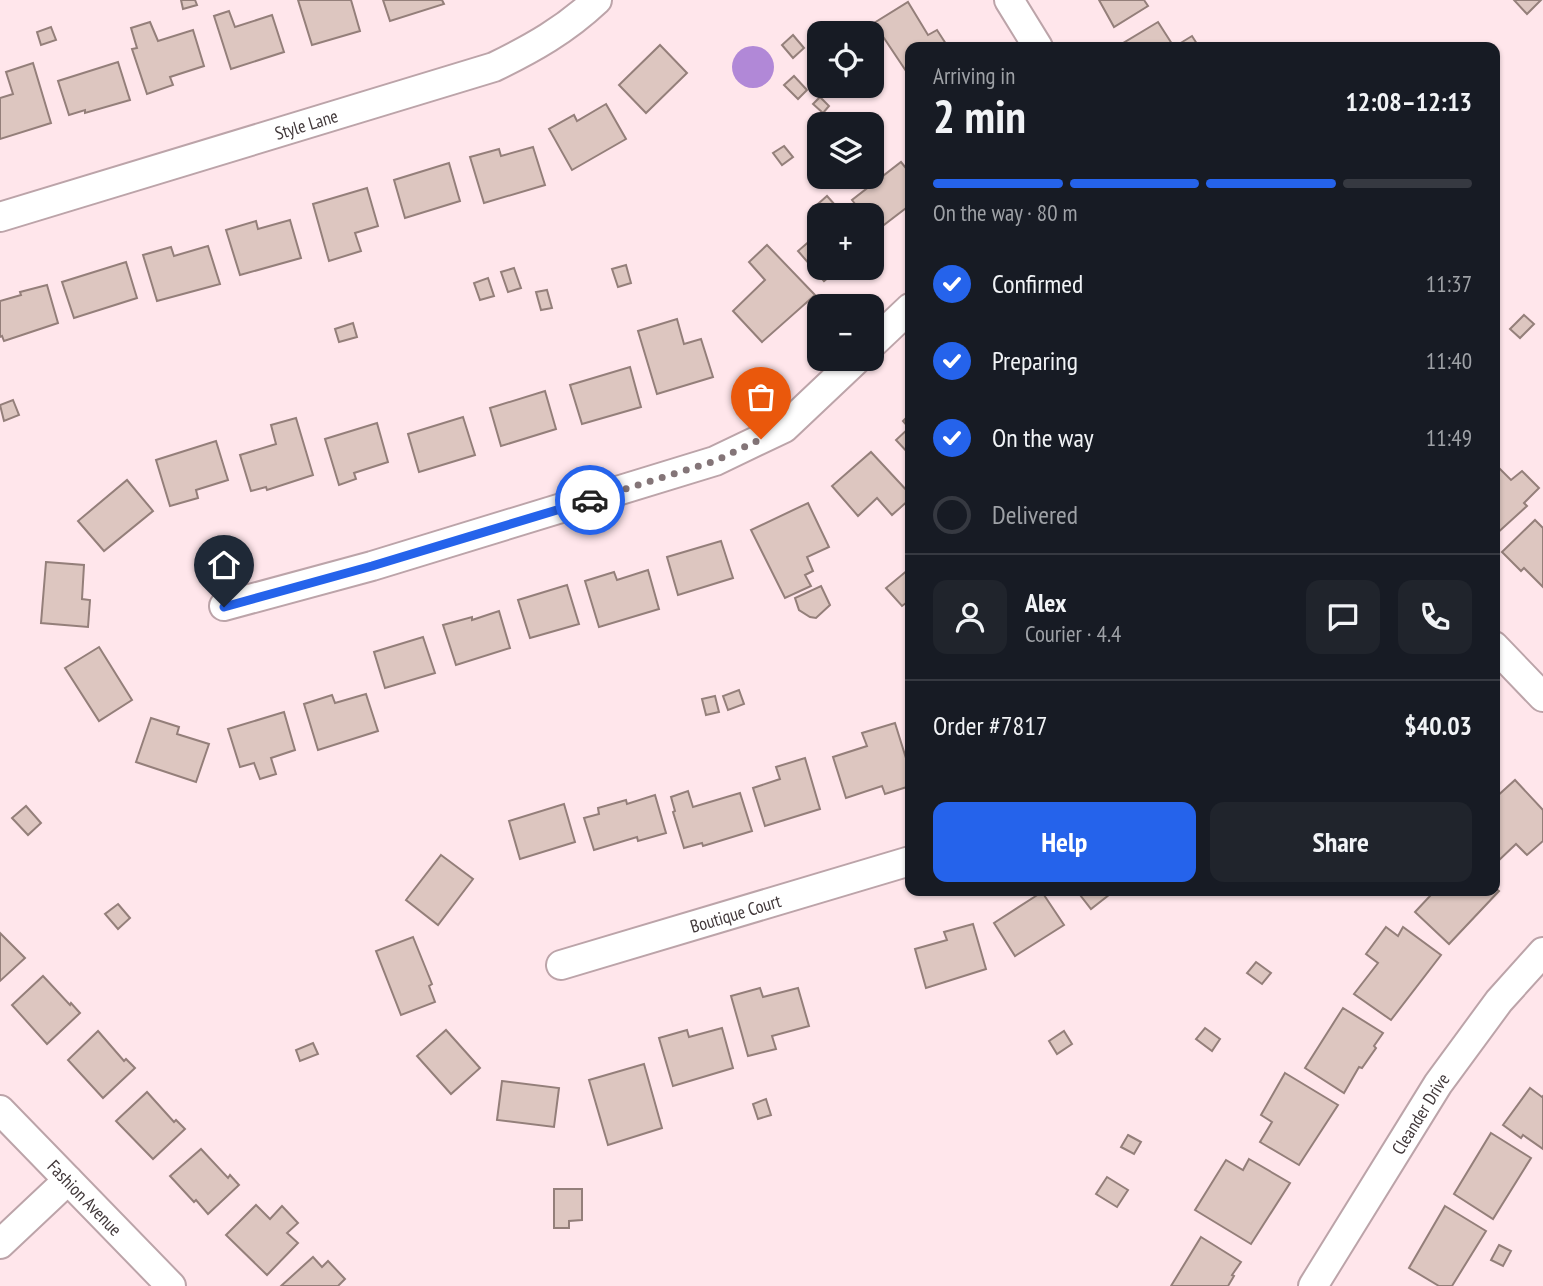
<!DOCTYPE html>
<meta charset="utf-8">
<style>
:root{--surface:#171b24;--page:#20242c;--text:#f1f3f6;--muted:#9ea1a6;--line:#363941;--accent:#2563eb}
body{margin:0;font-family:"PT Sans Narrow",sans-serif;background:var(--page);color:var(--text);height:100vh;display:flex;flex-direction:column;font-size:26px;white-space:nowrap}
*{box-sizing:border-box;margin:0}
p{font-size:23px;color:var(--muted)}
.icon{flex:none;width:38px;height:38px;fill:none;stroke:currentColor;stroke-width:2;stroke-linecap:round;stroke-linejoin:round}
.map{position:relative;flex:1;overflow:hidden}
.panel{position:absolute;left:905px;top:42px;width:595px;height:854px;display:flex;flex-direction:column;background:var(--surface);border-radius:14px;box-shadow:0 2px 5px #0004}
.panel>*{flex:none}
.fabs{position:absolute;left:807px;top:21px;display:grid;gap:14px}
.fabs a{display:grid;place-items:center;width:77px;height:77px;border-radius:14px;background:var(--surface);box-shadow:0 2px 5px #0004;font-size:35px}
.pin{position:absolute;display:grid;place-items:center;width:60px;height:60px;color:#fff;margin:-72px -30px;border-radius:50% 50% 50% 0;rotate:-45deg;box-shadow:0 0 7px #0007}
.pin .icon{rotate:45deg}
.courier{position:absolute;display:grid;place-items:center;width:70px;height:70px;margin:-35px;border:5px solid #2563eb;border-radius:50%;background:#fff;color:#222;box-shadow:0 2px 9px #0007}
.overview em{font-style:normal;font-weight:700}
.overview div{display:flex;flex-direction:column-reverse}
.overview{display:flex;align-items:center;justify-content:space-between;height:119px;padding:0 28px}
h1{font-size:46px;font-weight:700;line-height:52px}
.bar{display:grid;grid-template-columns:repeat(4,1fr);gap:10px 7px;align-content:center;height:84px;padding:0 28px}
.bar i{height:9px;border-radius:5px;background:var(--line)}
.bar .on{background:var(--accent)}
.bar p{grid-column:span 4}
.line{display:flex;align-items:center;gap:18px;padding:0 28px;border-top:2px solid var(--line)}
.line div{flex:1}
.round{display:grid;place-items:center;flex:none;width:74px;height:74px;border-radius:14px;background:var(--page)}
ol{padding:0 28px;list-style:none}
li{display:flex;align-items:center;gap:21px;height:77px}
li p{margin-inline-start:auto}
li .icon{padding:7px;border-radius:50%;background:var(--accent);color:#fff;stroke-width:4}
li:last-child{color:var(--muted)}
li i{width:38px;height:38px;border:4px solid var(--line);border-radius:50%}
.cta{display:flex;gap:14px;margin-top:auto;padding:14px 28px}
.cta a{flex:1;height:80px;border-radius:14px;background:var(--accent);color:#fff;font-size:28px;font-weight:700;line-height:80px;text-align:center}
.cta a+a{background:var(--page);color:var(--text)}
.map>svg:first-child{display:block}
.water{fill:#b188d7}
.building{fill:#ddc6c0;stroke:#947f7a;stroke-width:2}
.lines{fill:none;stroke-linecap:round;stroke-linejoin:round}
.minor-casing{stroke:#bca4a9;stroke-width:32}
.minor{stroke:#fff;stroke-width:28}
.done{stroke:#847578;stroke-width:7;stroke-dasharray:0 12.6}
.route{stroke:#2563eb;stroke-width:9}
.labels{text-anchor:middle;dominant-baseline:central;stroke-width:5;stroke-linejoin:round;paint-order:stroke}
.street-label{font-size:18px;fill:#41383a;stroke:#fef9fa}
</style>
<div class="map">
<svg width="1543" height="1286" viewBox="0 0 1543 1286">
<rect width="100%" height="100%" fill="#ffe6eb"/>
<circle class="water" cx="753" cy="67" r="21"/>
<g class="building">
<path d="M181,0H195L197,5L183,9Z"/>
<path d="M298,0H351L360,31L312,45Z"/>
<path d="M383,0H442L444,4L390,21Z"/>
<path d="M1099,0H1144L1148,6L1114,27Z"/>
<path d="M1514,0H1541L1527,14Z"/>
<path d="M908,2L928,35L937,30L948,47H910V77L874,23Z"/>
<path d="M229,11L235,27L272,15L284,52L231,69L214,16Z"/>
<path d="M150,22L158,41L193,30L204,66L170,77L173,85L147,94L132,49L137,48L131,28Z"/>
<path d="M1158,22L1174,47L1192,36L1199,47H1121L1120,45Z"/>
<path d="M51,27L56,40L41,45L37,32Z"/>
<path d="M793,35L804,48L793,58L782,45Z"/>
<path d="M660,45L687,73L646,113L619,85Z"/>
<path d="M118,62L130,100L85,113V110L69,115L58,81Z"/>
<path d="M33,63L51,123L0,139V98L13,94L6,72Z"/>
<path d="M794,76L807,90L798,99L784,85Z"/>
<path d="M820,97L829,106L823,113L813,104Z"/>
<path d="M606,104L626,139L572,170L549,129L574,115L577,121Z"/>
<path d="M784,146L793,157L782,165L773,153Z"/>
<path d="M533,147L545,185L484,203L470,157L499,149L501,156Z"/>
<path d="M901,162L910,173V205L876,231L872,225V215H864L852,200Z"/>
<path d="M449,163L460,201L405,218L394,180Z"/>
<path d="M367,188L378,226L355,233L361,251L329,261L313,204Z"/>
<path d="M827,196L844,215H819V220L811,210Z"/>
<path d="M290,220L301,258L240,275L226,230L256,221L258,229Z"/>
<path d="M819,233V268H840L824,281L798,251Z"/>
<path d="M767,245L815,295L762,342L733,311L765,280L749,262Z"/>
<path d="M208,246L220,284L157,301L143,255L171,247L174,256Z"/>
<path d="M126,262L137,298L74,318L62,282Z"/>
<path d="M626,265L631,283L618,287L612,269Z"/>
<path d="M514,268L521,288L508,292L501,272Z"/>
<path d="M488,278L494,296L480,300L474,283Z"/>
<path d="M47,285L58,323L4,341L2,336L0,337V301L21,295L20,292Z"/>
<path d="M547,290L552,308L541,310L536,292Z"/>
<path d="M1524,315L1534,324L1520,338L1510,329Z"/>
<path d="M677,319L684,344L701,339L713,377L657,394L638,331Z"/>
<path d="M353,323L357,337L339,342L335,329Z"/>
<path d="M630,367L641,407L582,424L570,385Z"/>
<path d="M545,391L556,429L501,446L490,408Z"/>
<path d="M13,400L19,415L4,421L0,405Z"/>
<path d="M910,414V455L896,440L909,428L903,421Z"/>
<path d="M463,417L475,455L419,472L408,434Z"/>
<path d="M296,418L313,475L267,490L266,487L251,491L240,455L276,444L271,425Z"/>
<path d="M377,423L388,462L354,473L356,479L339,485L325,439Z"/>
<path d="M216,441L228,480L196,490L198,498L170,506L156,460Z"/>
<path d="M871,452L910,494V499L892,515L877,498L858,516L832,486Z"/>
<path d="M1494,463L1511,480L1522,471L1539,488L1524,503L1527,506L1494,536Z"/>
<path d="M127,480L153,511L104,551L78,521Z"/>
<path d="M808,503L829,547L807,557L813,571L805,575L811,586L785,598L751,530Z"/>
<path d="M1535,520L1543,528V587L1524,568L1521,571L1502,552Z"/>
<path d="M721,541L733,578L678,595L667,557Z"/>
<path d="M46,562L84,565L82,599L90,600L88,627L41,623Z"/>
<path d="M909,569L910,600L902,606L886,588Z"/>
<path d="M648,570L659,609L599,627L585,581L614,572L617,580Z"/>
<path d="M567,585L579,624L530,638L518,600Z"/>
<path d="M821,586L830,605L816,618L810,617L799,610L795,598Z"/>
<path d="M499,611L510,648L456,665L443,625L472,617V620Z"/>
<path d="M423,637L435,673L385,688L374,652Z"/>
<path d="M99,647L132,700L99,721L65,668Z"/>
<path d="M739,690L744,704L728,710L723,696Z"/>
<path d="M366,694L378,731L318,750L304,704L332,695L335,703Z"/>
<path d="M715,696L719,712L706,715L702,699Z"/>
<path d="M284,712L295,750L271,758L276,774L260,779L254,763L240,767L228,729Z"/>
<path d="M151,718L179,727L177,734L209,744L196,782L136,762Z"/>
<path d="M895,723L910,771V786L885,794L882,786L846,798L833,757L867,746L862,733Z"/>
<path d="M805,758L820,809L765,826L753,788L780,779L776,767Z"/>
<path d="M1515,780L1543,810V841L1527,855L1516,844L1495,864L1494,799Z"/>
<path d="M688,791L693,807L740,793L752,831L703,846L702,843L684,848L673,812L675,811L671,797Z"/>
<path d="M655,795L666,833L638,841L637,837L594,850L584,818L599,814L598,808L626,800L627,804Z"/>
<path d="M564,804L575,842L520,859L509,821Z"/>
<path d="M26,806L41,823L28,835L12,818Z"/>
<path d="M441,855L473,879L438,925L406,900Z"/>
<path d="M1494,887L1499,891L1449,944L1415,912L1430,896L1425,891H1494Z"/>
<path d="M1077,891H1114L1091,909Z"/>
<path d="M1042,892L1064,925L1015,956L994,923Z"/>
<path d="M118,904L130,918L118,929L105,914Z"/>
<path d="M973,924L986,969L926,988L915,949L947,940L944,932Z"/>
<path d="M1386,927L1398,936L1403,927L1441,955L1391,1020L1354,994L1378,963L1366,954Z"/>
<path d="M0,933L25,958L0,981Z"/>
<path d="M413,937L432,984L429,986L435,1002L401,1015L376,951Z"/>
<path d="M1256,962L1271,973L1262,984L1247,973Z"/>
<path d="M43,976L70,1005L71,1003L80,1013L47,1044L12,1005Z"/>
<path d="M760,988L763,997L798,988L809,1026L772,1036L776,1049L748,1056L731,996Z"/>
<path d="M1343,1008L1383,1033L1374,1046L1376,1048L1362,1068L1359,1067L1344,1093L1305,1068Z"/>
<path d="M722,1028L733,1068L673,1086L659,1038L687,1030L689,1037Z"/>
<path d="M1205,1028L1220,1039L1212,1051L1196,1039Z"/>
<path d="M446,1030L480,1068L451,1094L417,1056Z"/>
<path d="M98,1031L124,1061L126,1059L135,1068L103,1098L68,1060Z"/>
<path d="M1064,1031L1072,1044L1057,1054L1049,1041Z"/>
<path d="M313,1043L318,1054L300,1061L296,1050Z"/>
<path d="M644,1064L662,1128L608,1145L589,1080Z"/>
<path d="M1285,1073L1338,1105L1299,1165L1260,1142L1272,1122L1261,1115Z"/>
<path d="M502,1081L559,1088L554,1127L497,1120Z"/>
<path d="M1530,1088L1542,1097L1543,1096V1149L1523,1135L1521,1138L1503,1125Z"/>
<path d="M147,1092L174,1122L176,1120L185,1129L153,1159L116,1121Z"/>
<path d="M766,1099L771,1115L758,1119L753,1104Z"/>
<path d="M1491,1133L1531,1158L1493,1219L1454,1194Z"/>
<path d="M1128,1135L1141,1142L1134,1154L1121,1147Z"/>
<path d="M201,1149L228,1178L230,1175L239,1185L208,1214L196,1200L194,1202L170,1176Z"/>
<path d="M1249,1159L1290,1183L1251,1244L1195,1210L1226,1160L1243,1170Z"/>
<path d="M1107,1177L1128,1190L1117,1207L1096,1194Z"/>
<path d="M554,1189H582V1220L569,1221V1228H554Z"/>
<path d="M256,1205L270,1219L282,1206L298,1223L287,1233L298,1243L267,1275L226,1235Z"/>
<path d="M1445,1206L1486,1231L1452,1286H1439L1409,1268Z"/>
<path d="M1201,1237L1241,1262L1232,1275L1234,1276L1228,1286H1171Z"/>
<path d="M1499,1245L1511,1251L1503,1266L1491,1260Z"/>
<path d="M313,1257L322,1267L328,1261L345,1279L338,1286H281Z"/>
</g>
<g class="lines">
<g class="minor-casing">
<g id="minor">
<path d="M1009,0L1038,47"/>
<path id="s1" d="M0,217L494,67C533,48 565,30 597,0"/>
<path d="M872,344L910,308"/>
<path d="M224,606L372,566L715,461L784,428L857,359"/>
<path d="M1494,646L1543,697"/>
<path id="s2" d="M561,965L910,861"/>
<path id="s3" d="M0,1110L171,1286"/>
<path d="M0,1244L68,1180"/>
<path id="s4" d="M1313,1286L1438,1084L1499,1001L1543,952"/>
</g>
</g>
<use href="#minor" class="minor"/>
</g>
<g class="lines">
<path class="done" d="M590,500L715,461L761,439"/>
<path class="route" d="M224,607L372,566L590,500"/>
</g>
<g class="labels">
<g class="street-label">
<text stroke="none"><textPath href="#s1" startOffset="320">Style Lane</textPath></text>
<text stroke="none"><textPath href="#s2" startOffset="182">Boutique Court</textPath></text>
<text stroke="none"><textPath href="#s4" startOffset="203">Cleander Drive</textPath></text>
<text stroke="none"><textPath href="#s3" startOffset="122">Fashion Avenue</textPath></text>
</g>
</g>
</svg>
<div class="fabs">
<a><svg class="icon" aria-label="locate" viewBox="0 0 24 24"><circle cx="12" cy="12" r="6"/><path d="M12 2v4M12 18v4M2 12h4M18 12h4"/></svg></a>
<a><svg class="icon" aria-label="layers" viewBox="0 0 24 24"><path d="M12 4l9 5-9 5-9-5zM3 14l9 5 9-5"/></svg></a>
<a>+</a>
<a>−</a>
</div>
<div class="pin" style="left:761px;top:439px;background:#ea580c"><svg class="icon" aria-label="bag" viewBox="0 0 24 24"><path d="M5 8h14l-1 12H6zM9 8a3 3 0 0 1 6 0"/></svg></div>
<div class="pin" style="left:224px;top:607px;background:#1f2937"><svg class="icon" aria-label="home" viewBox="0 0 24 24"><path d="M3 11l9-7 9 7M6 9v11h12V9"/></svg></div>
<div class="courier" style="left:590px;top:500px"><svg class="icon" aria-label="car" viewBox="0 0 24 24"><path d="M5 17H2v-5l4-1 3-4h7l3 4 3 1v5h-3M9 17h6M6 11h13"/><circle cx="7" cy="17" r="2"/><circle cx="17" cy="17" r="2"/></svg></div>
<section class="panel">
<div class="overview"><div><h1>2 min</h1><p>Arriving in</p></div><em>12:08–12:13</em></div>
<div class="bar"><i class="on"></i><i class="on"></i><i class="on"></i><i></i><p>On the way · 80 m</p></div>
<ol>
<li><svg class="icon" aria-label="check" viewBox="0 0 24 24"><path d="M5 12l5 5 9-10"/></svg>Confirmed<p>11:37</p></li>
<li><svg class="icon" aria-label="check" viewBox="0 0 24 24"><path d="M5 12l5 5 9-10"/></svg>Preparing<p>11:40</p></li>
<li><svg class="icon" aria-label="check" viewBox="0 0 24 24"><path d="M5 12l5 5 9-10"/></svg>On the way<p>11:49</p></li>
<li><i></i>Delivered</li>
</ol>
<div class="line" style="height:126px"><a class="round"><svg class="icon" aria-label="person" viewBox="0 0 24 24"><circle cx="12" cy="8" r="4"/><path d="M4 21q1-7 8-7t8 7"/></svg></a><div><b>Alex</b><p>Courier · 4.4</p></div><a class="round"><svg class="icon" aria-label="chat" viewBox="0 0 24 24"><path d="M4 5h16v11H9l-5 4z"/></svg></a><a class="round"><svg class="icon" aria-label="phone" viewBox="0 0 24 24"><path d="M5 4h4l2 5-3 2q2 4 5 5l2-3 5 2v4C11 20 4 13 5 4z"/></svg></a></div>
<div class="line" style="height:91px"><div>Order #7817</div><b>$40.03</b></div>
<div class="cta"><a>Help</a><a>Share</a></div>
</section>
</div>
